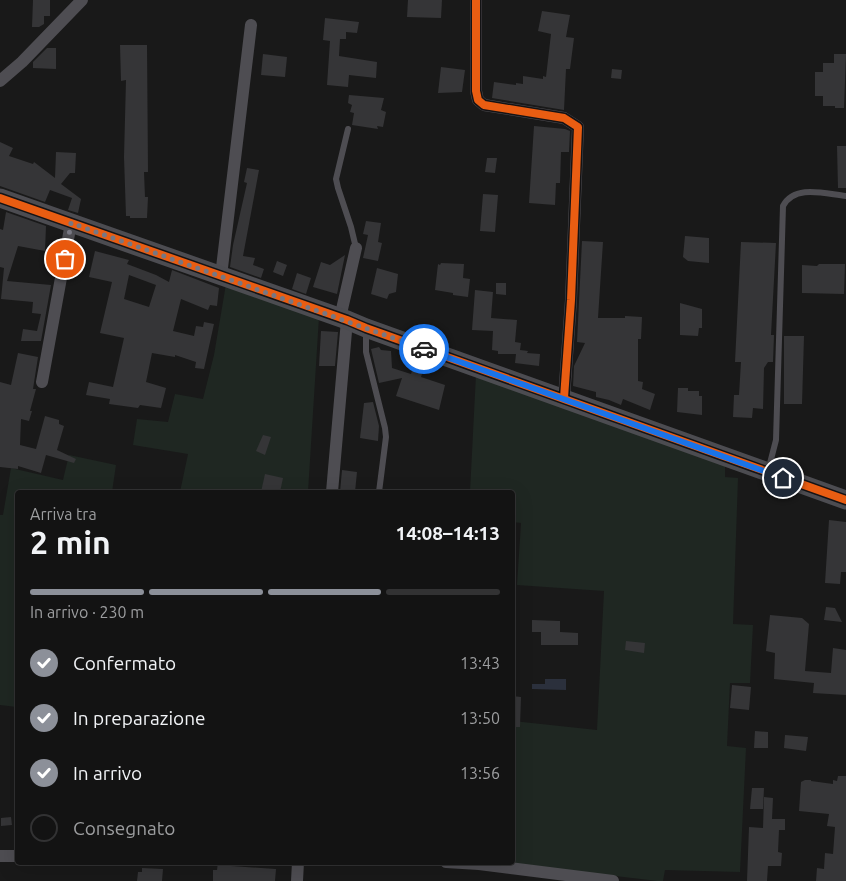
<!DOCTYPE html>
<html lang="it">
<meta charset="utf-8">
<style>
:root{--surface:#131313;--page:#202021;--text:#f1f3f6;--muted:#9d9ea0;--line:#323233;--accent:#8c9099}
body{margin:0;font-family:Ubuntu,sans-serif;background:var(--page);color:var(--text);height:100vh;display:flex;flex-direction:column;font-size:19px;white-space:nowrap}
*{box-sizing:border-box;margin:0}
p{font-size:16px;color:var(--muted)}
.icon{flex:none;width:28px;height:28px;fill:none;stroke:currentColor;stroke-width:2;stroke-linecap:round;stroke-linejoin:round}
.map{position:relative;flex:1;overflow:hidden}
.details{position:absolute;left:15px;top:490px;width:500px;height:375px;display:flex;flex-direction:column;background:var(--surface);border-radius:5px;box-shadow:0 5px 20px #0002,0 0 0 1px var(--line)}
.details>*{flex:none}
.pin{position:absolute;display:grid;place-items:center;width:42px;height:42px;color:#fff;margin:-21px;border:2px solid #fff;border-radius:50%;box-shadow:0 1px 5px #0007}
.courier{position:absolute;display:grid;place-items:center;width:50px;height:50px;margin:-25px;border:4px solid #1a73e8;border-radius:50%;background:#fff;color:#222;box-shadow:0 1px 6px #0007}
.head em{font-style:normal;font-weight:700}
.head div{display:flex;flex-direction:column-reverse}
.head{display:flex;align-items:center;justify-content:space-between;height:85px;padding:0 15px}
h1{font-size:32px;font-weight:700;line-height:38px}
.bar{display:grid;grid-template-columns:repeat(4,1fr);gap:8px 5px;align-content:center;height:60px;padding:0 15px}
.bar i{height:6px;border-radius:4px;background:var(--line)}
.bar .active{background:var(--accent)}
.bar p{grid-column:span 4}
ol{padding:0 15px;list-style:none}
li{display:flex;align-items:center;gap:15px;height:55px}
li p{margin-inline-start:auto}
li .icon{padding:5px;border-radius:50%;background:var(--accent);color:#fff;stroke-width:4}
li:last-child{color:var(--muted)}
li i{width:28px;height:28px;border:2px solid var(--line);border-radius:50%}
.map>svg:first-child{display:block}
.green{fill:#1f2722}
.water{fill:#2b303c}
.building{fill:#353537;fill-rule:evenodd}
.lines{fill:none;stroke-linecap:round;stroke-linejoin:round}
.lane{stroke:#4e4d52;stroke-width:6}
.street{stroke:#4e4d52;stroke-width:12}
.secondary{stroke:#4c4c51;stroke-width:19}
.cycleway-casing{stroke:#141315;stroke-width:11}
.cycleway{stroke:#e95d12;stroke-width:8}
.done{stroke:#777782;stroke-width:5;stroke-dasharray:0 9}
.route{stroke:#1a73e8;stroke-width:6}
</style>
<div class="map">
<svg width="846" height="881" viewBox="0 0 846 881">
<rect width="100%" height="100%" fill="#191919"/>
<g class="green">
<path d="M226,284L319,317L308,492H180L188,454L133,445L137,419L168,422L175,394L203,399L214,355Z"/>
<path d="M476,374L725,463V477L738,478L733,624L753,625L750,683H730L727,746L746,748L740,872L665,870L663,881H657L508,863L512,862L513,721L597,730L604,591L517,585L521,523L513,522L512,492H470Z"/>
<path d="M69,455L116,465L112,492H18L17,707L0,705V515H3L11,468L63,480Z"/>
</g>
<path class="water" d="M545,679H566V690L532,689V684H545Z"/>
<g class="building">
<path d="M33,0H50V16H44V24L39,27H32Z"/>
<path d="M408,0H442L441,18L407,17Z"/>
<path d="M542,11L570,15L566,37L574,38L570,69H566L564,110L492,98L494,82L516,85V83L523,84V76L543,79V76L546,77L551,34L538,31Z"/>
<path d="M325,18L359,22L357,33L346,32V39H340L339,56L377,62L376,78L349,75L348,87L327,85L330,41L323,40Z"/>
<path d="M120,45H147L148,172H144L145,197H148L147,218H130V216H126L124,157L126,80L121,81Z"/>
<path d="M47,48H56V69L33,68V62Z"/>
<path d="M263,54L287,57L285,77L261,75Z"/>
<path d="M834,54H846L844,108H835V106H823V96H815V72H823V63H834Z"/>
<path d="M441,67L465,70L462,92L438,93Z"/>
<path d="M612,69L622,70L621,79L611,78Z"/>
<path d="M349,95L384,98L381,110L386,112L383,127L377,126L378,129L352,125L354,113L350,112L352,105L348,103Z"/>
<path d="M534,126L565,129L570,131L569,152H561L560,183H556L555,205L529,203Z"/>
<path d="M0,142L13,148L9,156L33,164L34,162L55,178L56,152L76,153L75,173H70L61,184L81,199L78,213L68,210L72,198L50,190L45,202L0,186Z"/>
<path d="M837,146H846V188H838Z"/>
<path d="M487,158H497L495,173L485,172Z"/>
<path d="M247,168L259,170L243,256L255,258L253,265L264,269L261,278L230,267L233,245L247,183L244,182Z"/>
<path d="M483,194L498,195L495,232L480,231Z"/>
<path d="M6,212L46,226L45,251L18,246L7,281L51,285L41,341H21L23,329L37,331L41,314L32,313L33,302L1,299L4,268L0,267V229L3,230Z"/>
<path d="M366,221L381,223L378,242L382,243L378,261L363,258L368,235L363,234Z"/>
<path d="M685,236L709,238V263L688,261L683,257Z"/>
<path d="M582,241L603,242L598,318H625V316L642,317L641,339H638V381L643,382L642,389L655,394L650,410L623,399L621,405L609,400L596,397V392L573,386L574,366L585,343L577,342Z"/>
<path d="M741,242L776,243L771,335H774L773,362H768L764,368L763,409L753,408L752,418L733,417L734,395H739L741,362H735Z"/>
<path d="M95,251L129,260L127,264L156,275L169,282L172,270L219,288L217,306L210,305L208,310L181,299L173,331L194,336L196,326L203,327L204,322L214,324L204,369L195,368L196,362L175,355V357L152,353L146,382L166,388L161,408L140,405L138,408L109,404L110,399L86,395L89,382L113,387L124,338L100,333L112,282L89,277ZM129,275L156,285L149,307L124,299Z"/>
<path d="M345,255L337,294L313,287L321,262L330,265Z"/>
<path d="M277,261L287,265L283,276L273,272Z"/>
<path d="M441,263L464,264L463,278L470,279L468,297L453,295V293L435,290L438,264L440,265Z"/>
<path d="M819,264H845L844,294L802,293V265L817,266Z"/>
<path d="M377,268L398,274L396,292L389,294L387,299L371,294Z"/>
<path d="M297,273L311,278L306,294L292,289Z"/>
<path d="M496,283H506V295L496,294Z"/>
<path d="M475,290L493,292L491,318L517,320L515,342L521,343L520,350L528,351L527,353L540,354L539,366L515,363L516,354H498V351L492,350L493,331L472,330Z"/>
<path d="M680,303L702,309V328H699L698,336L680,335Z"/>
<path d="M321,331L338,332L335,366H319Z"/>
<path d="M784,336H804L802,404H784Z"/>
<path d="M379,347L381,350L391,351L392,368L411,374L416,358L426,361L421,377L445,385L439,410L396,396L402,378L379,383L371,349Z"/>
<path d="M18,353L38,357L33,389H36L30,411H32L29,421L21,419L20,445L36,449L45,416L59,420V424L64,426L57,450L76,459L74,463L46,455L41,473L18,466V469L0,467V382L11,385Z"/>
<path d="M678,388H688V391H699V396H702V415L677,412Z"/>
<path d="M373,402L379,426L378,441L360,438L364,403Z"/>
<path d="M263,435L271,437L265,455L256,451Z"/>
<path d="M342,470L357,472L355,492H340Z"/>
<path d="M265,474L283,478L280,492H261Z"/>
<path d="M829,520L846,522V572H841L840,584L825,583Z"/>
<path d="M826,607L835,608L842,622L824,620Z"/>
<path d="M770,615L802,618L809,624L805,671L831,673L833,648L846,650V695L813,693L814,683L774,679L775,653L766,651Z"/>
<path d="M532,620L560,621V632L578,633V645H541V632H532Z"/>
<path d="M626,641L645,643L644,653L625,650Z"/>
<path d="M732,685L751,687L749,710L730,708Z"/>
<path d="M512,696L521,697L520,727H512Z"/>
<path d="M755,731L768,732V748H754Z"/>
<path d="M785,735L808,737L806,751L784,748Z"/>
<path d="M838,776H846V881H816L817,868L824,869L825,853L833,854L835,827L827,826L829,814L799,811L801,782L805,780H811V781L833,784V780L837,781Z"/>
<path d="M752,788H764L763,809H750Z"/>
<path d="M764,797L773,798L772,819H785V830H779L778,852L782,853L781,866H768L767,881H747L749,827L763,828Z"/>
<path d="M11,817L12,825L1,826V818Z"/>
<path d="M218,862H231V866L276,869L275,881H213V870H217Z"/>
<path d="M142,868L163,869L162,881H137L138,872H142Z"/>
</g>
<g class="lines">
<g class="lane">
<path d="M348,129L336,179L338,188L351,227L356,248"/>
<path d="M366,330V352L385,428L386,437L379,492"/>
<path d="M768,471L776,440L783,206C795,184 825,194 846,196"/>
</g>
<g class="street">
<path d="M476,0V91L478,100L484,105L564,118L578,127L571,300L564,398"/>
<path d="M0,81L22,62L82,0"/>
<path d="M221,276L251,25"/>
<path d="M340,318L356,248"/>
<path d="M42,382L71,223"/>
<path d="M332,492L347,320"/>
<path d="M0,856H18"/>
<path d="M446,862L479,864L613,881"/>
<path d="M297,881L298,862"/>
</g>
<path class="secondary" d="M0,198L347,320L366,328L846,500"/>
<g class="cycleway-casing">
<g id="cycleway">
<path d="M476,0V91L478,100L484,105L564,118L578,127L571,300L564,398"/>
<path d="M0,198L347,320L366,328L846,500"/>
</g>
</g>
<use href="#cycleway" class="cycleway"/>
</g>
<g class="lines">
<path class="done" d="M65,259L71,223L424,349"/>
<path class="route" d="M424,349L783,478"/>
</g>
</svg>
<div class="pin" style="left:65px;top:259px;background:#ea580c"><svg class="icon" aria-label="bag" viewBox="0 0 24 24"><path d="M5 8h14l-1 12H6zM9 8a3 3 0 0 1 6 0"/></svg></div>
<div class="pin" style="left:783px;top:478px;background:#1f2937"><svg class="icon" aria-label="home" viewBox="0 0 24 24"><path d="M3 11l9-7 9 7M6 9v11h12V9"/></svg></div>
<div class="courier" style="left:424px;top:349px"><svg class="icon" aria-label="car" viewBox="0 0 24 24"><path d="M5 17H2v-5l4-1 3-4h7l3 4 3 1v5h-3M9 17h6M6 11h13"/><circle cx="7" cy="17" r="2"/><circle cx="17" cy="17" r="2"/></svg></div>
<section class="details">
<div class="head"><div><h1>2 min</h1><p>Arriva tra</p></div><em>14:08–14:13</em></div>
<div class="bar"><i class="active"></i><i class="active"></i><i class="active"></i><i></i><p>In arrivo · 230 m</p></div>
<ol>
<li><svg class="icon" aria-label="check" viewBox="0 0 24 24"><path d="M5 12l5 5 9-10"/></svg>Confermato<p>13:43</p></li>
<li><svg class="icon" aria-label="check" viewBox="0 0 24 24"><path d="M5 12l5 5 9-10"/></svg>In preparazione<p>13:50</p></li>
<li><svg class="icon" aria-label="check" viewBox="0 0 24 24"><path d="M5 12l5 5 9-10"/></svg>In arrivo<p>13:56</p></li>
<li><i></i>Consegnato</li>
</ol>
</section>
</div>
